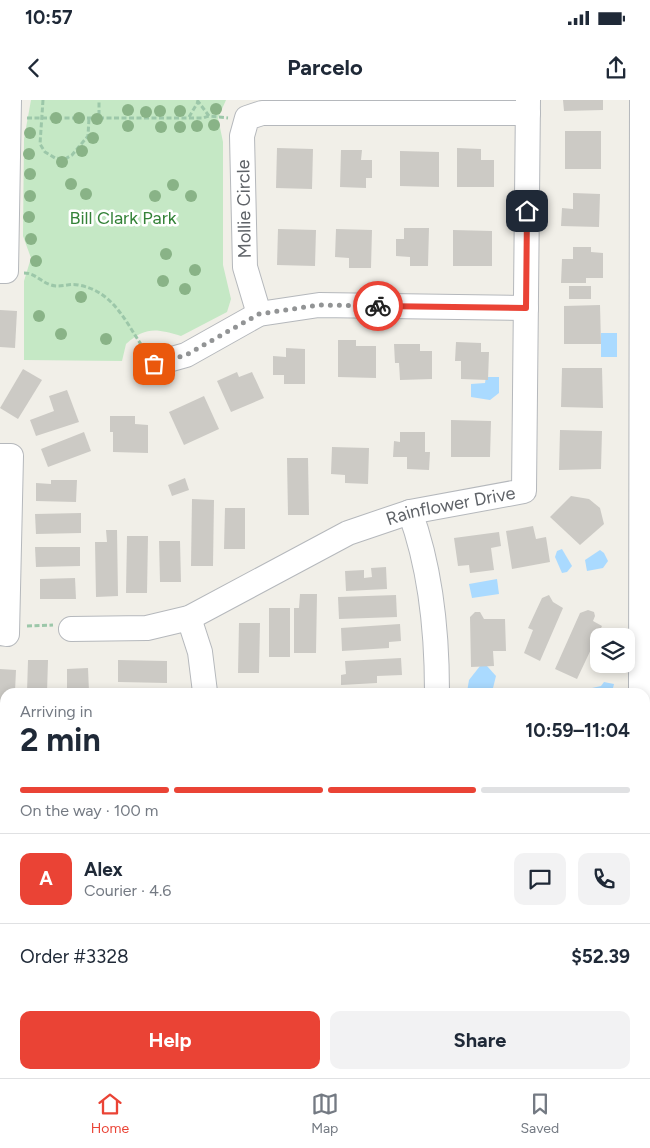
<!DOCTYPE html>
<meta charset="utf-8">
<style>
:root{--surface:#fff;--page:#f2f2f3;--text:#1f2937;--muted:#747a83;--line:#e0e1e3;--accent:#ea4335}
body{margin:0;font-family:Figtree,sans-serif;background:var(--page);color:var(--text);height:100vh;display:flex;flex-direction:column;font-size:19px;white-space:nowrap}
*{box-sizing:border-box;margin:0}
p{font-size:16px;color:var(--muted)}
.icon{flex:none;width:28px;height:28px;fill:none;stroke:currentColor;stroke-width:2;stroke-linecap:round;stroke-linejoin:round}
.map{position:relative;flex:1;overflow:hidden}
.side{position:absolute;left:0px;top:588px;width:650px;height:391px;display:flex;flex-direction:column;background:var(--surface);border-radius:15px 15px 0 0;box-shadow:0 2px 8px #0003}
.side>*{flex:none}
.tools{position:absolute;left:590px;top:528px;display:grid;gap:10px}
.tools a{display:grid;place-items:center;width:45px;height:45px;border-radius:10px;background:var(--surface);box-shadow:0 2px 8px #0003;font-size:25px}
.pin{position:absolute;display:grid;place-items:center;width:42px;height:42px;color:#fff;margin:-21px;border-radius:10px;box-shadow:0 2px 8px #0006}
.courier{position:absolute;display:grid;place-items:center;width:50px;height:50px;margin:-25px;border:4px solid #ea4335;border-radius:50%;background:#fff;color:#222;box-shadow:0 1px 6px #0007}
.headline em{font-style:normal;font-weight:700}
.headline div{display:flex;flex-direction:column-reverse}
.headline{display:flex;align-items:center;justify-content:space-between;height:85px;padding:0 20px}
h1{font-size:32px;font-weight:700;line-height:38px}
.bar{display:grid;grid-template-columns:repeat(4,1fr);gap:8px 5px;align-content:center;height:60px;padding:0 20px}
.bar i{height:6px;border-radius:4px;background:var(--line)}
.bar .selected{background:var(--accent)}
.bar p{grid-column:span 4}
.line{display:flex;align-items:center;gap:12px;padding:0 20px;border-top:1px solid var(--line)}
.line div{flex:1}
.round{display:grid;place-items:center;flex:none;width:52px;height:52px;border-radius:10px;background:var(--page)}
.button{display:flex;gap:10px;margin-top:auto;padding:10px 20px}
.button a{flex:1;height:58px;border-radius:10px;background:var(--accent);color:#fff;font-size:20px;font-weight:700;line-height:58px;text-align:center}
.button a+a{background:var(--page);color:var(--text)}
.status{display:flex;justify-content:space-between;align-items:center;height:35px;padding:0 25px;background:var(--surface);direction:ltr}
.status svg{height:14px;fill:currentColor}
header{display:flex;justify-content:space-between;align-items:center;height:65px;padding:0 20px;background:var(--surface);font-size:22px;font-weight:700}
.tabs{display:flex;justify-content:space-around;align-items:center;height:70px;border-top:1px solid var(--line);background:var(--surface);font-size:14px;color:var(--muted)}
.tabs a{display:grid;justify-items:center;gap:2px}
.tabs .selected{color:var(--accent)}
.map>svg:first-child{display:block}
.green{fill:#c5e8c5}
.water{fill:#aadaff}
.building{fill:#cccac5}
.lines{fill:none;stroke-linecap:round;stroke-linejoin:round}
.minor-casing{stroke:#b5b8bc;stroke-width:26}
.highway-casing{stroke:#f9ab00;stroke-width:30}
.path{stroke:#9cc7a9;stroke-width:3;stroke-dasharray:5 2.5;stroke-linecap:butt}
.minor{stroke:#fff;stroke-width:24}
.highway{stroke:#fde293;stroke-width:28}
.tree{fill:#89b387}
.done{stroke:#929495;stroke-width:5;stroke-dasharray:0 9}
.route{stroke:#ea4335;stroke-width:6}
.labels{text-anchor:middle;dominant-baseline:central;stroke-width:5;stroke-linejoin:round;paint-order:stroke}
.street-label{font-size:18px;fill:#5f6368;stroke:#fff}
.park-label{font-size:18px;fill:#348238;stroke:#fff}
</style>
<div class="status"><b>10:57</b><svg viewBox="0 0 49 12"><path d="M0 12V9h3v3zM5 12V6h3v6zM10 12V3h3v9zM15 12V0h3v12zM26 1h20v11H26zM47 4h2v5h-2z"/></svg></div>
<header><svg class="icon" aria-label="back" viewBox="0 0 24 24"><path d="M15 5l-7 7 7 7"/></svg>Parcelo<svg class="icon" aria-label="share" viewBox="0 0 24 24"><path d="M12 15V3M7 8l5-5 5 5M5 13v7h14v-7"/></svg></header>
<div class="map">
<svg width="650" height="978" viewBox="0 0 650 978">
<rect width="100%" height="100%" fill="#f1efe8"/>
<path class="green" d="M31,0H226L218,18L223,42V165L231,199L227,212L181,236C157,229 146,226 126,244L122,261L24,260V181L31,158L23,136L24,39Z"/>
<g class="water">
<rect x="601" y="233" width="16" height="24"/>
<path d="M486,277H499V293L490,300L471,297V284L485,283Z"/>
<path d="M562,449L572,466L567,472L562,473L555,457L557,451Z"/>
<path d="M600,450L604,453L608,461L603,468L587,471L585,460Z"/>
<path d="M497,479L499,494L472,498L469,484Z"/>
<path d="M480,566H487L496,576L492,592H467L469,580Z"/>
<path d="M604,582L614,584L612,592H593L592,588L601,586Z"/>
</g>
<g class="building">
<path d="M563,0H603V10L564,11Z"/>
<rect x="565" y="31" width="36" height="38"/>
<path d="M277,48L313,49L312,89L276,88Z"/>
<path d="M457,48L481,49V60H494V87H457Z"/>
<path d="M341,50H362L361,60H372V78H366V88L340,87Z"/>
<path d="M400,51L439,52V87L400,86Z"/>
<path d="M573,93L600,94L599,127L561,126L562,108L573,109Z"/>
<path d="M404,128H429L428,166H410V157L396,156V139H404Z"/>
<path d="M278,129L316,130L315,166L277,165Z"/>
<path d="M336,129L372,130L371,168H349V158L335,157Z"/>
<path d="M453,130L492,131V166H453Z"/>
<path d="M573,147H591V152L603,153V178H586V183H561L562,159H573Z"/>
<rect x="569" y="186" width="22" height="13"/>
<path d="M600,205L601,244H564V206Z"/>
<path d="M0,210L17,211L15,248L0,247Z"/>
<path d="M338,240H356V246H376V278L338,277Z"/>
<path d="M456,242L481,243V252H489L488,280L461,279V261H455Z"/>
<path d="M394,244H420V251H432V279L400,280L399,263H395Z"/>
<path d="M286,248L305,249V284H284V275H273V256L286,257Z"/>
<path d="M562,268H602L603,308L561,307Z"/>
<path d="M23,269L42,280L18,319L0,308Z"/>
<path d="M237,272L239,277L252,272L264,298L231,312L217,281Z"/>
<path d="M67,290L79,322L36,336L30,320L54,311L49,296Z"/>
<path d="M204,296L219,329L184,345L169,312Z"/>
<path d="M110,316H135V324L148,325V353L113,352V332H110Z"/>
<path d="M451,320L491,321L490,357H451Z"/>
<path d="M560,330L602,331L601,369L559,370Z"/>
<path d="M84,332L91,351L48,367L41,349Z"/>
<path d="M400,332H425V352H430L429,370L407,369V357H393L394,341L400,342Z"/>
<path d="M332,347L369,348L368,384L345,383V375L331,374Z"/>
<path d="M287,358H308L309,415H288Z"/>
<path d="M185,378L189,390L172,396L168,385Z"/>
<path d="M51,380H77L76,402L36,401V383L51,384Z"/>
<path d="M571,396L589,399L600,408L604,424L580,445L550,417Z"/>
<path d="M192,399L214,400L213,466H191Z"/>
<path d="M225,408H245V449H224Z"/>
<path d="M81,413V433L36,434L35,414Z"/>
<path d="M533,426L536,439L546,437L550,462L512,469L506,431Z"/>
<path d="M106,430H117L118,496L96,497L95,442H107Z"/>
<path d="M499,432L501,446L491,448L494,470L470,473L469,465L458,466L454,438Z"/>
<path d="M127,436H148L147,493H126Z"/>
<path d="M159,441H180L181,482H160Z"/>
<path d="M35,447H80V466L36,467Z"/>
<path d="M386,467L387,489L346,491L345,471L364,470V478L372,477L371,468Z"/>
<path d="M75,478L76,499H40V479Z"/>
<path d="M300,494H317L316,553H294V508H299Z"/>
<path d="M396,495L397,517L339,519L338,497Z"/>
<path d="M549,495L553,502L563,508L540,561L524,553L533,530L528,528L542,498Z"/>
<rect x="269" y="508" width="21" height="49"/>
<path d="M588,510L594,512L595,516L593,521L602,526L577,579L555,569L580,513Z"/>
<path d="M475,512H480L484,519H505L506,551H493L494,566L471,567L470,517Z"/>
<path d="M239,523H260L259,573H238Z"/>
<path d="M400,524L401,541L389,542V548L342,551L341,528Z"/>
<path d="M401,558L402,575L377,576V583L341,585V575L346,574L345,561Z"/>
<path d="M28,560H48L47,592H27Z"/>
<path d="M118,560L167,561V583L118,582Z"/>
<path d="M88,568L89,592H67V569Z"/>
<path d="M0,569L16,570L15,592H5V607H0Z"/>
<rect x="33" y="974" width="42" height="4"/>
</g>
<g class="lines">
<g class="minor-casing">
<g id="minor">
<path d="M0,171H6L9,0"/>
<path d="M259,214L245,167L242,36L247,18L262,13H528"/>
<path d="M154,264L186,255L259,214L319,205L526,208"/>
<path d="M0,356H11L7,534L0,533"/>
<path d="M410,412C431,469 437,533 437,592"/>
<path d="M189,518L200,552L205,592"/>
<path id="s1" d="M71,529L147,528L189,518L348,433L410,412L524,391L528,0"/>
<path d="M641,592L642,0"/>
<path d="M645,605L650,621"/>
<path d="M645,714L650,711"/>
<path d="M0,717L4,718V978"/>
<path d="M173,978L180,974"/>
<path d="M628,978L637,974"/>
</g>
</g>
<g class="highway-casing">
<g id="highway">
<path d="M645,762L650,759"/>
<path d="M645,800L650,798"/>
<path d="M645,886L650,883"/>
<path d="M645,911L650,909"/>
<path d="M311,978L319,974"/>
<path d="M474,978L481,974"/>
</g>
</g>
<g class="path">
<path d="M43,0L40,44L45,52L55,58L65,59L72,55L88,36L89,18"/>
<path d="M197,0L209,16L228,18"/>
<path d="M189,17L198,2"/>
<path d="M27,18H99V0"/>
<path d="M99,18H203L209,16"/>
<path d="M24,173C35,173 41,182 51,185C60,188 69,183 78,185C114,191 126,223 144,249"/>
<path d="M27,526L53,525"/>
</g>
<use href="#minor" class="minor"/>
<use href="#highway" class="highway"/>
</g>
<g class="tree">
<circle cx="216" cy="9" r="6"/>
<circle cx="128" cy="10" r="6"/>
<circle cx="160" cy="11" r="6"/>
<circle cx="180" cy="11" r="6"/>
<circle cx="146" cy="12" r="6"/>
<circle cx="56" cy="18" r="6"/>
<circle cx="79" cy="18" r="6"/>
<circle cx="97" cy="19" r="6"/>
<circle cx="214" cy="25" r="6"/>
<circle cx="128" cy="26" r="6"/>
<circle cx="197" cy="26" r="6"/>
<circle cx="161" cy="27" r="6"/>
<circle cx="180" cy="27" r="6"/>
<circle cx="30" cy="33" r="6"/>
<circle cx="93" cy="38" r="6"/>
<circle cx="82" cy="51" r="6"/>
<circle cx="29" cy="54" r="6"/>
<circle cx="62" cy="62" r="6"/>
<circle cx="30" cy="74" r="6"/>
<circle cx="71" cy="84" r="6"/>
<circle cx="173" cy="85" r="6"/>
<circle cx="86" cy="94" r="6"/>
<circle cx="30" cy="96" r="6"/>
<circle cx="155" cy="96" r="6"/>
<circle cx="191" cy="96" r="6"/>
<circle cx="29" cy="117" r="6"/>
<circle cx="31" cy="139" r="6"/>
<circle cx="166" cy="154" r="6"/>
<circle cx="36" cy="161" r="6"/>
<circle cx="195" cy="170" r="6"/>
<circle cx="163" cy="181" r="6"/>
<circle cx="185" cy="189" r="6"/>
<circle cx="81" cy="197" r="6"/>
<circle cx="39" cy="216" r="6"/>
<circle cx="61" cy="234" r="6"/>
<circle cx="106" cy="239" r="6"/>
</g>
<g class="lines">
<path class="done" d="M154,264L186,255L259,214L319,205L378,206"/>
<path class="route" d="M378,206L526,208L527,111"/>
</g>
<g class="labels">
<g class="street-label">
<text transform="translate(244 109) rotate(-91)">Mollie Circle</text>
<text stroke="none"><textPath href="#s1" startOffset="406">Rainflower Drive</textPath></text>
</g>
<g class="park-label">
<text x="123" y="118">Bill Clark Park</text>
</g>
</g>
</svg>
<div class="tools">
<a><svg class="icon" aria-label="layers" viewBox="0 0 24 24"><path d="M12 4l9 5-9 5-9-5zM3 14l9 5 9-5"/></svg></a>
</div>
<div class="pin" style="left:154px;top:264px;background:#ea580c"><svg class="icon" aria-label="bag" viewBox="0 0 24 24"><path d="M5 8h14l-1 12H6zM9 8a3 3 0 0 1 6 0"/></svg></div>
<div class="pin" style="left:527px;top:111px;background:#1f2937"><svg class="icon" aria-label="home" viewBox="0 0 24 24"><path d="M3 11l9-7 9 7M6 9v11h12V9"/></svg></div>
<div class="courier" style="left:378px;top:206px"><svg class="icon" aria-label="bike" viewBox="0 0 24 24"><circle cx="6" cy="16" r="4"/><circle cx="18" cy="16" r="4"/><path d="M6 16l4-8h5l3 8M10 8l3 8H6M13 5h3"/></svg></div>
<section class="side">
<div class="headline"><div><h1>2 min</h1><p>Arriving in</p></div><em>10:59–11:04</em></div>
<div class="bar"><i class="selected"></i><i class="selected"></i><i class="selected"></i><i></i><p>On the way · 100 m</p></div>
<div class="line" style="height:90px"><b class="round" style="background:var(--accent);color:#fff">A</b><div><b>Alex</b><p>Courier · 4.6</p></div><a class="round"><svg class="icon" aria-label="chat" viewBox="0 0 24 24"><path d="M4 5h16v11H9l-5 4z"/></svg></a><a class="round"><svg class="icon" aria-label="phone" viewBox="0 0 24 24"><path d="M5 4h4l2 5-3 2q2 4 5 5l2-3 5 2v4C11 20 4 13 5 4z"/></svg></a></div>
<div class="line" style="height:65px"><div>Order #3328</div><b>$52.39</b></div>
<div class="button"><a>Help</a><a>Share</a></div>
</section>
</div>
<nav class="tabs">
<a class="selected"><svg class="icon" aria-label="home" viewBox="0 0 24 24"><path d="M3 11l9-7 9 7M6 9v11h12V9"/></svg>Home</a>
<a><svg class="icon" aria-label="map" viewBox="0 0 24 24"><path d="M3 6l6-2 6 2 6-2v14l-6 2-6-2-6 2zM9 4v14M15 6v14"/></svg>Map</a>
<a><svg class="icon" aria-label="saved" viewBox="0 0 24 24"><path d="M7 4h10v16l-5-4-5 4z"/></svg>Saved</a>
</nav>
